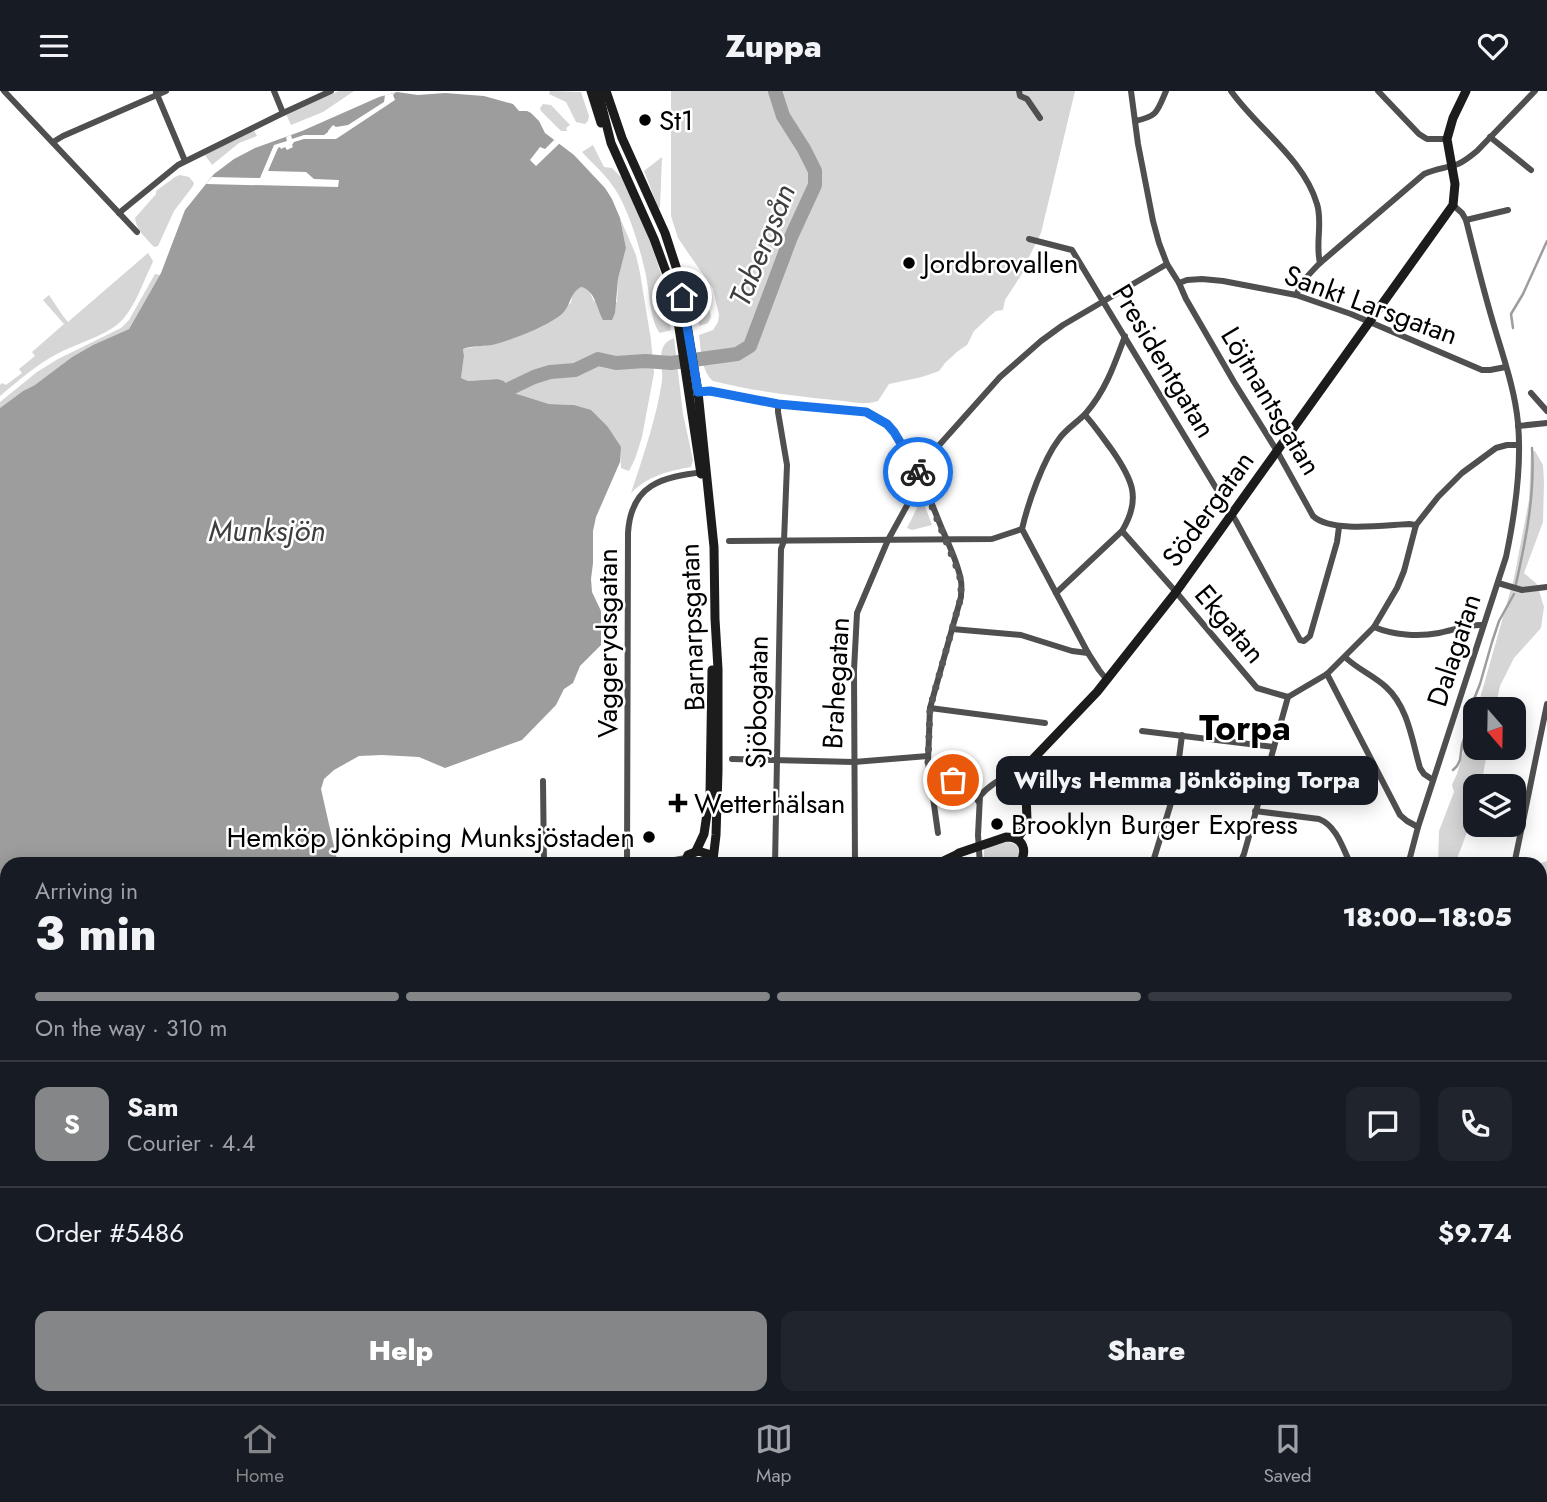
<!DOCTYPE html>
<meta charset="utf-8">
<style>
:root{--surface:#171b24;--page:#20242c;--text:#f1f3f6;--muted:#9ea1a6;--line:#363941;--accent:#858687}
body{margin:0;font-family:Jost,sans-serif;background:var(--page);color:var(--text);height:100vh;display:flex;flex-direction:column;font-size:26px;white-space:nowrap}
*{box-sizing:border-box;margin:0}
p{font-size:23px;color:var(--muted)}
.icon{flex:none;width:38px;height:38px;fill:none;stroke:currentColor;stroke-width:2;stroke-linecap:round;stroke-linejoin:round}
.map{position:relative;flex:1;overflow:hidden}
.details{position:absolute;left:0px;top:766px;width:1547px;height:548px;display:flex;flex-direction:column;background:var(--surface);border-radius:21px 21px 0 0;box-shadow:0 4px 18px #0003}
.details>*{flex:none}
.needle{width:46px;rotate:160deg}
.tools{position:absolute;left:1463px;top:606px;display:grid;gap:14px}
.tools a{display:grid;place-items:center;width:63px;height:63px;border-radius:14px;background:var(--surface);box-shadow:0 4px 18px #0003;font-size:35px}
.pin{position:absolute;display:grid;place-items:center;width:60px;height:60px;color:#fff;margin:-30px;border:4px solid #fff;border-radius:50%;box-shadow:0 2px 7px #0007}
.courier{position:absolute;display:grid;place-items:center;width:70px;height:70px;margin:-35px;border:5px solid #1a73e8;border-radius:50%;background:#fff;color:#222;box-shadow:0 2px 9px #0007}
.bubble{position:absolute;height:49px;border-radius:14px;background:var(--surface);box-shadow:0 4px 18px #0003;font-size:23px;font-weight:800;line-height:49px;text-align:center}
.overview em{font-style:normal;font-weight:800}
.overview div{display:flex;flex-direction:column-reverse}
.overview{display:flex;align-items:center;justify-content:space-between;height:119px;padding:0 35px}
h1{font-size:46px;font-weight:800;line-height:52px}
.bar{display:grid;grid-template-columns:repeat(4,1fr);gap:10px 7px;align-content:center;height:84px;padding:0 35px}
.bar i{height:9px;border-radius:5px;background:var(--line)}
.bar .active{background:var(--accent)}
.bar p{grid-column:span 4}
.line{display:flex;align-items:center;gap:18px;padding:0 35px;border-top:2px solid var(--line)}
.line div{flex:1}
.round{display:grid;place-items:center;flex:none;width:74px;height:74px;border-radius:14px;background:var(--page)}
.cta{display:flex;gap:14px;margin-top:auto;padding:14px 35px}
.cta a{flex:1;height:80px;border-radius:14px;background:var(--accent);color:#fff;font-size:28px;font-weight:800;line-height:80px;text-align:center}
.cta a+a{background:var(--page);color:var(--text)}
header{display:flex;justify-content:space-between;align-items:center;height:91px;padding:0 35px;background:var(--surface);font-size:32px;font-weight:800}
.tabs{display:flex;justify-content:space-around;align-items:center;height:98px;border-top:2px solid var(--line);background:var(--surface);font-size:19px;color:var(--muted)}
.tabs a{display:grid;justify-items:center;gap:4px}
.tabs .active{color:var(--accent)}
.map>svg:first-child{display:block}
.green{fill:#d6d6d6}
.water{fill:#9d9d9d}
.pier{fill:#fff}
.lines{fill:none;stroke-linecap:round;stroke-linejoin:round}
.stream{stroke:#9d9d9d;stroke-width:2.5}
.river{stroke:#9d9d9d;stroke-width:14}
.street{stroke:#4f4f4f;stroke-width:6}
.secondary{stroke:#1c1c1c;stroke-width:9}
.done{stroke:#595959;stroke-width:7;stroke-dasharray:0 12.6}
.route{stroke:#1a73e8;stroke-width:9}
.poi-dot{fill:#000;stroke:#fff;stroke-width:2.5}
.labels{text-anchor:middle;dominant-baseline:central;stroke-width:5;stroke-linejoin:round;paint-order:stroke}
.poi-label{font-size:28px;fill:#000;stroke:#fff;text-anchor:start}
.street-label{font-size:28px;fill:#000;stroke:#fff}
.water-label{font-size:30px;font-style:italic;fill:#3e3e3e;stroke:#fff}
.district-label{font-size:35px;font-weight:bold;fill:#000;stroke:#fff}
</style>
<header><svg class="icon" aria-label="menu" viewBox="0 0 24 24"><path d="M4 6h16M4 12h16M4 18h16"/></svg>Zuppa<svg class="icon" aria-label="heart" viewBox="0 0 24 24"><path d="M12 20l-8-8c-3-5 5-10 8-4 3-6 11-1 8 4z"/></svg></header>
<div class="map">
<svg width="1547" height="1313" viewBox="0 0 1547 1313">
<rect width="100%" height="100%" fill="#fff"/>
<g class="green">
<path d="M339,0H354L323,21L291,34L286,23Z"/>
<path d="M550,0L581,1L589,25L588,30L585,33L576,31L566,11L549,3Z"/>
<path d="M671,0H1075L1041,142L1027,170V175L1005,209L1003,219L996,220L990,225L974,240L967,254L958,260L945,272L939,280L922,286L889,293L878,310C863,315 849,310 834,309C793,305 753,300 713,290C701,280 701,258 699,244L713,239L718,231L719,224L713,198L678,147L671,125Z"/>
<path d="M543,13L551,14L570,34L566,37L567,40H561L541,20L540,17Z"/>
<path d="M254,39L257,45L239,52L212,74L205,64Z"/>
<path d="M593,54L604,76L612,77L622,87L651,152L660,180L671,239L660,242C650,231 649,196 645,180C639,154 629,120 615,98C606,84 593,73 582,61Z"/>
<path d="M662,66L660,117L658,116L644,80Z"/>
<path d="M180,84L189,86L194,92L193,95L174,120L158,155L154,156C146,147 136,139 135,127L156,103V100L175,86Z"/>
<path d="M620,127L636,164L640,182L651,249L654,282L642,346L635,368L629,380L621,377L620,356L608,336L574,314L549,313L514,302L504,290L498,288L468,290L461,287L464,265L463,258L498,252L571,212L573,201L581,196L588,198L594,210L617,211L618,188L626,157Z"/>
<path d="M148,162L153,170L152,173C143,191 137,211 124,227C110,244 77,252 57,263C36,274 18,290 0,305V294L2,292L6,294L22,282L19,278L35,265L32,261L64,233L43,209L49,204L63,225L68,231Z"/>
<path d="M155,183L160,184L129,238L93,254L72,266L36,294L23,300L0,317V311L37,281L58,268L121,237L129,229Z"/>
<path d="M700,205H704L707,207L711,226L708,232L699,235L696,215Z"/>
<path d="M674,247L683,323L693,369L691,376C668,380 648,385 631,402C643,365 656,329 662,290C664,274 654,254 674,247Z"/>
<path d="M1535,360L1543,374L1544,391L1543,431L1524,482L1537,493L1544,516L1541,537L1514,567L1500,595L1495,618H1477L1514,487L1529,409L1531,361Z"/>
<path d="M923,410L932,434L912,439L907,437L920,411Z"/>
<path d="M1475,622V656H1488L1481,695H1475V720L1455,773H1438L1439,740L1454,701L1452,694L1457,683Z"/>
<path d="M1006,750L1017,754L1019,759V768C1009,776 996,773 984,773V757Z"/>
<path d="M1547,770V827L1544,832L1540,830V774L1538,773Z"/>
<path d="M1127,1307H1208L1209,1313H1127Z"/>
<path d="M1290,1307H1329L1327,1313H1291Z"/>
</g>
<path class="water" d="M397,1L418,4L445,2L484,5L513,13L519,20H527L531,22L539,30L545,42L574,64L605,97L612,108L620,127L626,157L618,188L615,222L612,229H603C597,218 595,199 581,196C568,203 572,217 558,226C544,236 514,248 496,253C485,256 473,254 463,258L464,265L461,287L468,290L498,288L504,290L514,302L549,313L574,314L591,319L608,336L621,356L620,371L596,426L593,440V472L591,488L592,501L601,520V554L580,575L573,592L564,598L556,614L522,649L445,677L419,666L382,664L359,665L334,679L324,688L321,698L338,773L7,774V1307H435L436,1313H0V317L23,300L35,294L72,266L93,254L129,238L161,182L185,119L214,83L234,68L255,57L302,40L379,6Z"/>
<g class="pier">
<path d="M395,2L393,4L395,9L336,48H304L294,51L292,54L293,56L287,59L285,56L281,58L280,56L278,57L268,80L306,81L314,88L339,89L338,96L206,93L212,86L260,87L274,54L287,50L286,46L291,44L292,48L304,44H324L328,41V40L333,34L336,36L348,34L384,11L385,4Z"/>
<path d="M554,49L560,52L536,75L530,69L540,56L545,58Z"/>
</g>
<g class="lines">
<g class="stream">
<path d="M1513,237L1511,223L1523,203L1547,150"/>
<path d="M1516,493C1526,448 1535,404 1532,357"/>
<path d="M1453,679L1457,675L1460,669L1462,654L1470,629L1471,616L1480,593L1492,551L1499,530L1514,503"/>
</g>
<path class="river" d="M509,298L534,286L550,281L575,279L598,268L616,272L645,270L671,272L737,263L750,255L791,146L815,94V80L804,58L783,25L775,0"/>
<g class="street">
<path d="M4,0L137,141"/>
<path d="M274,0L283,22"/>
<path d="M1019,0L1020,5L1027,8L1040,27"/>
<path d="M1131,0L1138,53L1153,130L1159,152L1167,173L1179,192L1186,208L1234,291L1277,360L1313,425C1331,442 1385,434 1409,433L1416,434"/>
<path d="M1231,0C1257,37 1304,68 1317,113C1323,132 1315,153 1320,172"/>
<path d="M1378,0L1419,43L1427,48H1447"/>
<path d="M156,1L185,70"/>
<path d="M1135,30C1158,25 1157,21 1166,0"/>
<path d="M1490,46L1531,79"/>
<path d="M53,51L63,45L166,0"/>
<path d="M119,122L178,74L283,22L331,0"/>
<path d="M1466,129L1508,119"/>
<path d="M1029,148L1072,159L1236,430L1300,549L1304,550L1310,545L1337,451L1339,436"/>
<path d="M1179,192L1187,189L1202,188L1223,190L1296,204L1351,223L1482,279H1490L1506,276"/>
<path d="M1296,204C1302,190 1310,182 1320,172L1424,83C1435,78 1446,77 1458,73C1465,70 1471,65 1477,60L1535,0"/>
<path d="M696,301L710,300L778,313L866,321C877,325 886,331 893,340C916,369 928,404 942,438C949,454 958,472 961,490C962,495 961,500 961,506L930,617L928,671L938,742"/>
<path d="M1531,302L1547,320"/>
<path d="M1518,335L1547,332"/>
<path d="M1122,440L1176,501L1257,597L1288,606"/>
<path d="M729,450L992,448L1022,438"/>
<path d="M1498,492L1522,499L1547,496"/>
<path d="M1056,502L1122,440C1142,407 1132,388 1112,359C1103,347 1095,335 1085,324"/>
<path d="M1374,536C1393,544 1418,546 1439,542C1454,539 1468,533 1483,534"/>
<path d="M952,538L1021,544L1072,560L1088,562"/>
<path d="M1345,566C1357,578 1373,584 1386,596C1408,616 1412,649 1420,677L1424,683L1433,689"/>
<path d="M1327,583L1400,724L1407,730L1418,736"/>
<path d="M1107,589L1099,579L1088,562L1022,438C1028,412 1043,369 1059,348C1067,337 1078,331 1086,322C1106,299 1115,272 1125,245"/>
<path d="M930,617L1045,632"/>
<path d="M1142,640L1274,656"/>
<path d="M732,668L854,671L928,665"/>
<path d="M928,671C932,675 937,680 941,683C955,691 971,695 978,710"/>
<path d="M543,690L544,774"/>
<path d="M1255,720L1319,728C1337,735 1343,758 1351,774"/>
<path d="M627,774L628,442C631,393 662,386 704,381"/>
<path d="M631,774L636,771L669,770L686,767"/>
<path d="M775,774L781,458L784,450L787,374L778,321V313"/>
<path d="M855,774L854,579L857,522L888,449L915,400L925,370L1000,286L1041,250L1063,234L1167,173"/>
<path d="M980,774L978,744L980,705C993,689 1015,682 1031,670"/>
<path d="M1152,774L1175,699L1182,644"/>
<path d="M1239,774L1244,763L1288,606L1327,583L1374,536L1397,497L1404,480L1416,434L1438,406L1462,382L1496,357L1507,354H1518"/>
<path d="M1408,774L1418,736L1506,466C1515,423 1522,376 1518,332C1515,300 1504,268 1495,238C1484,202 1475,165 1466,129L1462,122L1453,114"/>
<path d="M1514,774L1547,613"/>
<path d="M1547,854L1546,859L1547,867"/>
<path d="M1540,1022L1547,1035"/>
<path d="M1540,1228L1547,1234"/>
<path d="M788,1307V1313"/>
<path d="M850,1307V1313"/>
<path d="M917,1307V1313"/>
<path d="M1117,1307V1313"/>
</g>
<g class="secondary">
<path d="M591,0L601,32"/>
<path d="M598,0L611,52L654,148L669,189L678,230L701,383"/>
<path d="M606,0L622,47L665,142L679,185L698,301L714,456L715,528L718,578V680L716,744L713,769"/>
<path d="M1017,748L1024,738L1027,729L1026,703L1027,688L1031,670L1097,601L1176,501L1453,114L1455,93L1447,48L1453,27L1466,0"/>
<path d="M696,760L704,743L710,703L712,579"/>
<path d="M684,774L688,764L698,760L708,763L713,772"/>
<path d="M935,774L958,763"/>
<path d="M954,774V768L959,762L1006,746C1024,746 1028,760 1019,774"/>
<path d="M1540,838L1547,841"/>
<path d="M1540,1278L1547,1272"/>
<path d="M721,1307V1313"/>
<path d="M984,1307V1313"/>
<path d="M1504,1313L1509,1307"/>
</g>
</g>
<g class="lines">
<path class="done" d="M918,381L959,482L961,492V506L930,617L928,671L940,682L953,689"/>
<path class="route" d="M682,206L698,301L710,300L778,313L866,321L887,333L894,341L918,381"/>
</g>
<g class="poi-dot">
<circle cx="645" cy="29" r="7"/>
<circle cx="909" cy="172" r="7"/>
<path d="M674.5 701.5h7v7h7v7h-7v7h-7v-7h-7v-7h7z"/>
<circle cx="997" cy="733" r="7"/>
<circle cx="649" cy="746" r="7"/>
</g>
<g class="labels">
<g class="poi-label">
<text x="659" y="29">St1</text>
<text x="923" y="172">Jordbrovallen</text>
<text x="694" y="712">Wetterhälsan</text>
<text x="1011" y="733">Brooklyn Burger Express</text>
<text x="635" y="746" text-anchor="end">Hemköp Jönköping Munksjöstaden</text>
</g>
<g class="street-label">
<text transform="translate(1371 214) rotate(20)">Sankt Larsgatan</text>
<text transform="translate(1164 270) rotate(59)">Presidentgatan</text>
<text transform="translate(1271 310) rotate(59)">Löjtnantsgatan</text>
<text transform="translate(1208 418) rotate(-54)">Södergatan</text>
<text transform="translate(1230 533) rotate(50)">Ekgatan</text>
<text transform="translate(692 536) rotate(-92)">Barnarpsgatan</text>
<text transform="translate(607 552) rotate(-90)">Vaggerydsgatan</text>
<text transform="translate(1454 559) rotate(-72)">Dalagatan</text>
<text transform="translate(836 592) rotate(-87)">Brahegatan</text>
<text transform="translate(757 611) rotate(-89)">Sjöbogatan</text>
</g>
<g class="water-label">
<text transform="translate(762 154) rotate(-68)">Tabergsån</text>
<text x="267" y="439">Munksjön</text>
</g>
<g class="district-label">
<text x="1245" y="637">Torpa</text>
</g>
</g>
</svg>
<div class="tools">
<a><svg class="needle" viewBox="-14 -14 28 28"><path d="M0-13l5 13h-10z" fill="#e53935"/><path d="M0 13l5-13h-10z" fill="#9ea1a6"/></svg></a>
<a><svg class="icon" aria-label="layers" viewBox="0 0 24 24"><path d="M12 4l9 5-9 5-9-5zM3 14l9 5 9-5"/></svg></a>
</div>
<div class="pin" style="left:953px;top:689px;background:#ea580c"><svg class="icon" aria-label="bag" viewBox="0 0 24 24"><path d="M5 8h14l-1 12H6zM9 8a3 3 0 0 1 6 0"/></svg></div>
<div class="pin" style="left:682px;top:206px;background:#1f2937"><svg class="icon" aria-label="home" viewBox="0 0 24 24"><path d="M3 11l9-7 9 7M6 9v11h12V9"/></svg></div>
<div class="courier" style="left:918px;top:381px"><svg class="icon" aria-label="bike" viewBox="0 0 24 24"><circle cx="6" cy="16" r="4"/><circle cx="18" cy="16" r="4"/><path d="M6 16l4-8h5l3 8M10 8l3 8H6M13 5h3"/></svg></div>
<div class="bubble" style="left:996px;top:665px;width:382px">Willys Hemma Jönköping Torpa</div>
<section class="details">
<div class="overview"><div><h1>3 min</h1><p>Arriving in</p></div><em>18:00–18:05</em></div>
<div class="bar"><i class="active"></i><i class="active"></i><i class="active"></i><i></i><p>On the way · 310 m</p></div>
<div class="line" style="height:126px"><b class="round" style="background:var(--accent);color:#fff">S</b><div><b>Sam</b><p>Courier · 4.4</p></div><a class="round"><svg class="icon" aria-label="chat" viewBox="0 0 24 24"><path d="M4 5h16v11H9l-5 4z"/></svg></a><a class="round"><svg class="icon" aria-label="phone" viewBox="0 0 24 24"><path d="M5 4h4l2 5-3 2q2 4 5 5l2-3 5 2v4C11 20 4 13 5 4z"/></svg></a></div>
<div class="line" style="height:91px"><div>Order #5486</div><b>$9.74</b></div>
<div class="cta"><a>Help</a><a>Share</a></div>
</section>
</div>
<nav class="tabs">
<a class="active"><svg class="icon" aria-label="home" viewBox="0 0 24 24"><path d="M3 11l9-7 9 7M6 9v11h12V9"/></svg>Home</a>
<a><svg class="icon" aria-label="map" viewBox="0 0 24 24"><path d="M3 6l6-2 6 2 6-2v14l-6 2-6-2-6 2zM9 4v14M15 6v14"/></svg>Map</a>
<a><svg class="icon" aria-label="saved" viewBox="0 0 24 24"><path d="M7 4h10v16l-5-4-5 4z"/></svg>Saved</a>
</nav>
